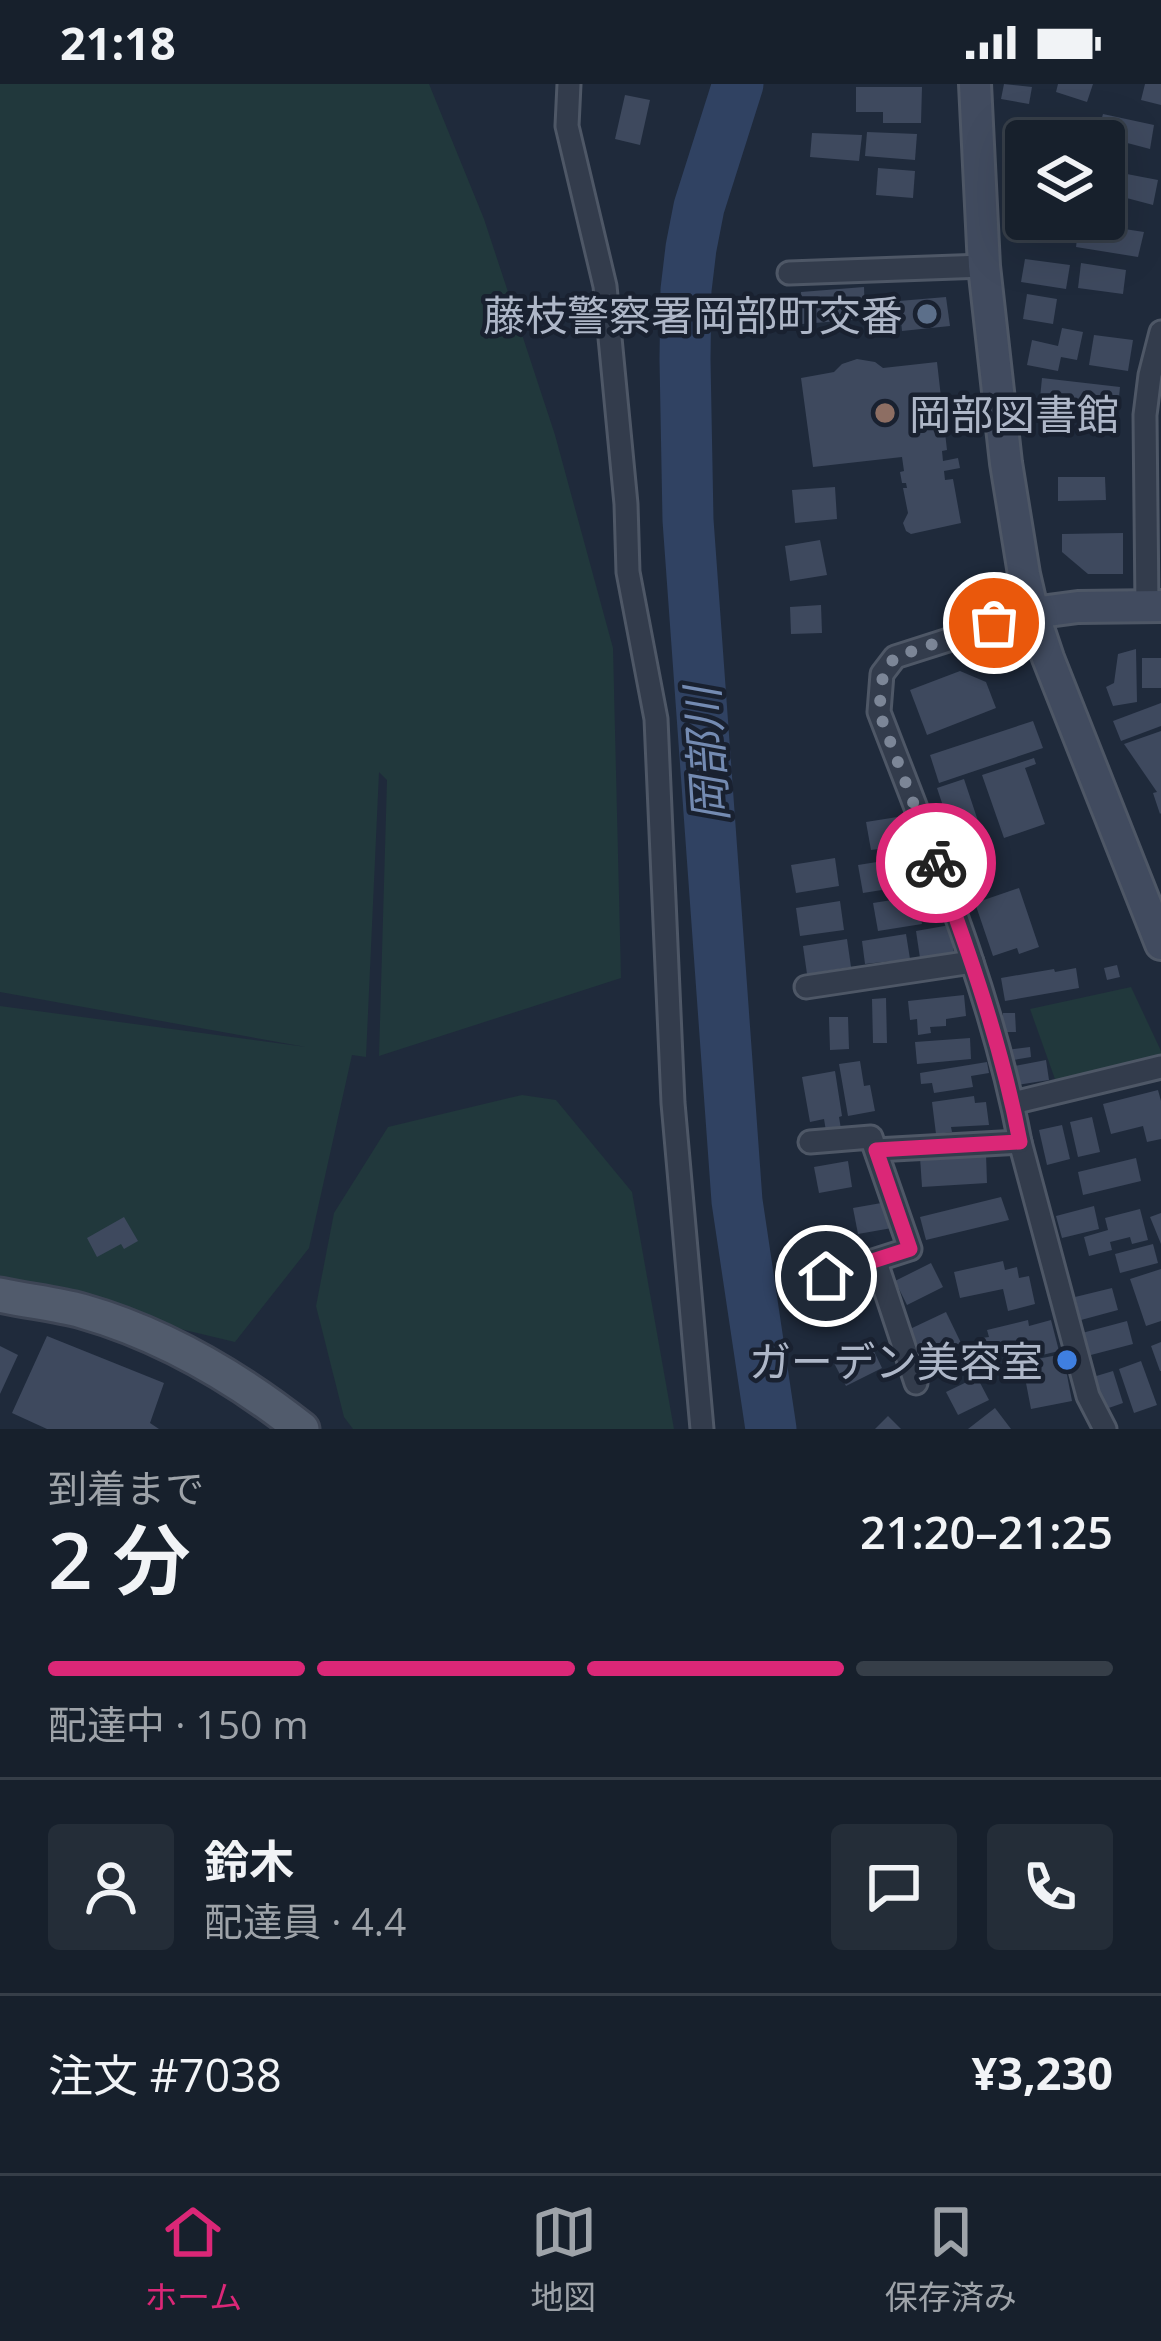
<!DOCTYPE html>
<html lang="ja">
<meta charset="utf-8">
<style>
:root{--surface:#17202c;--page:#242d38;--text:#f1f3f6;--muted:#9ea3a9;--line:#363e48;--accent:#db2777}
body{margin:0;font-family:"Open Sans","Noto Sans JP",sans-serif;background:var(--page);color:var(--text);height:100vh;display:flex;flex-direction:column;font-size:45px;white-space:nowrap}
*{box-sizing:border-box;margin:0}
p{font-size:39px;color:var(--muted)}
.icon{flex:none;width:66px;height:66px;fill:none;stroke:currentColor;stroke-width:2;stroke-linecap:round;stroke-linejoin:round}
.map{position:relative;height:1345px;overflow:hidden}
.panel{display:flex;flex-direction:column;background:var(--surface);flex:1}
.panel>*{flex:none}
.buttons{position:absolute;left:1005px;top:36px;display:grid;gap:24px}
.buttons a{display:grid;place-items:center;width:120px;height:120px;border-radius:12px;background:var(--surface);box-shadow:0 12px 48px #0002,0 0 0 3px var(--line);font-size:60px}
.pin{position:absolute;display:grid;place-items:center;width:102px;height:102px;color:#fff;margin:-51px;border:6px solid #fff;border-radius:50%;box-shadow:0 3px 12px #0007}
.courier{position:absolute;display:grid;place-items:center;width:120px;height:120px;margin:-60px;border:9px solid #db2777;border-radius:50%;background:#fff;color:#222;box-shadow:0 3px 15px #0007}
.overview em{font-style:normal;font-weight:600}
.overview div{display:flex;flex-direction:column-reverse}
.overview{display:flex;align-items:center;justify-content:space-between;height:204px;padding:0 48px}
h1{font-size:78px;font-weight:600;line-height:90px}
.bar{display:grid;grid-template-columns:repeat(4,1fr);gap:18px 12px;align-content:center;height:144px;padding:0 48px}
.bar i{height:15px;border-radius:9px;background:var(--line)}
.bar .selected{background:var(--accent)}
.bar p{grid-column:span 4}
.line{display:flex;align-items:center;gap:30px;padding:0 48px;border-top:3px solid var(--line)}
.line div{flex:1}
.round{display:grid;place-items:center;flex:none;width:126px;height:126px;border-radius:12px;background:var(--page)}
.status{display:flex;justify-content:space-between;align-items:center;height:84px;padding:0 60px;background:var(--surface);direction:ltr}
.status svg{height:33px;fill:currentColor}
.tabs{display:flex;justify-content:space-around;align-items:center;height:168px;border-top:3px solid var(--line);background:var(--surface);font-size:33px;color:var(--muted)}
.tabs a{display:grid;justify-items:center;gap:6px}
.tabs .selected{color:var(--accent)}
.map>svg:first-child{display:block}
.green{fill:#21383c}
.lines{fill:none;stroke-linecap:round;stroke-linejoin:round}
.river{stroke:#304262;stroke-width:51}
.building{fill:#3e495e}
.street-casing{stroke:#4e5766;stroke-width:27}
.secondary-casing{stroke:#4e5766;stroke-width:36}
.primary-casing{stroke:#3d4555;stroke-width:39}
.street{stroke:#333c4c;stroke-width:21}
.secondary{stroke:#414b5f;stroke-width:30}
.primary{stroke:#515b6c;stroke-width:33}
.done{stroke:#7c8697;stroke-width:12;stroke-dasharray:0 21.6}
.route{stroke:#db2777;stroke-width:15}
.service-dot{fill:#5c6f8a;stroke:#192130;stroke-width:4.5}
.education-dot{fill:#8d6e63;stroke:#192130;stroke-width:4.5}
.shop-dot{fill:#3f7fe0;stroke:#192130;stroke-width:4.5}
.labels{text-anchor:middle;dominant-baseline:central;stroke-width:9;stroke-linejoin:round;paint-order:stroke}
.poi-label{font-size:42px;fill:#aeb7c8;stroke:#192130;text-anchor:end}
.water-label{font-size:45px;font-style:italic;fill:#748bb2;stroke:#192130}
</style>
<div class="status"><b>21:18</b><svg viewBox="0 0 49 12"><path d="M0 12V9h3v3zM5 12V6h3v6zM10 12V3h3v9zM15 12V0h3v12zM26 1h20v11H26zM47 4h2v5h-2z"/></svg></div>
<div class="map">
<svg width="1161" height="1345" viewBox="0 0 1161 1345">
<rect width="100%" height="100%" fill="#1f2a3b"/>
<g class="green">
<path d="M0,0H429L484,135L555,351L613,564L621,894L379,972L387,696L379,688L366,973L352,971L309,1164L235,1258L0,1202V922L306,963L0,908Z"/>
<path d="M1131,903L1161,967V973L1056,998L1030,925Z"/>
<path d="M522,1011L556,1016L632,1108L674,1345H353L344,1333L316,1222L334,1129L388,1043Z"/>
</g>
<g class="lines">
<path class="river" d="M738,0L699,123L691,164L686,206L685,275L688,436L737,1117L771,1345"/>
</g>
<g class="building">
<path d="M1004,0L1032,3L1029,20L1001,15Z"/>
<path d="M1058,0H1093L1087,18L1056,8Z"/>
<path d="M1145,0H1161V21L1141,16Z"/>
<path d="M856,3H922L921,39H883V28H856Z"/>
<path d="M625,11L650,16L640,61L615,55Z"/>
<path d="M1103,30L1154,41L1150,65L1097,51Z"/>
<path d="M867,48L917,50L915,76L865,72Z"/>
<path d="M812,49L862,51L859,77L810,73Z"/>
<path d="M878,84L915,87L913,114L876,111Z"/>
<path d="M1106,86L1158,96L1153,121L1104,108Z"/>
<path d="M1018,126L1026,127V135H1063L1059,158L1014,151Z"/>
<path d="M1079,138L1144,148L1138,173L1076,163Z"/>
<path d="M1025,175L1070,181L1066,205L1021,198Z"/>
<path d="M1081,179L1126,186L1123,210L1078,204Z"/>
<path d="M864,203L865,235L802,240L801,208Z"/>
<path d="M1027,210L1057,215L1053,240L1023,235Z"/>
<path d="M946,213L950,242L902,247L899,217Z"/>
<path d="M1062,244L1083,248L1077,276L1061,273L1058,287L1027,281L1032,256L1058,262Z"/>
<path d="M1094,251L1133,256L1128,287L1089,281Z"/>
<path d="M857,275L875,278L883,284L937,278L947,366L942,367L943,377L958,374L960,384L944,387L945,396L953,395L961,439L911,450L906,447L903,439L908,429L903,404H907L906,399H902L900,388L904,387L902,373L813,383L801,294L834,288L842,280Z"/>
<path d="M1042,294L1120,303L1118,323L1040,314Z"/>
<path d="M1058,393H1105L1106,416L1058,417Z"/>
<path d="M835,403L837,435L795,439L792,406Z"/>
<path d="M1123,449V490H1088L1062,468V450Z"/>
<path d="M820,456L827,491L790,497L785,462Z"/>
<path d="M821,521L822,549L791,550L790,523Z"/>
<path d="M1136,565L1137,618L1113,622L1106,603L1114,599L1118,570Z"/>
<rect x="1142" y="574" width="19" height="30"/>
<path d="M960,587L986,598L996,624L927,651L910,606Z"/>
<path d="M1161,619V642L1121,657L1113,637Z"/>
<path d="M1033,637L1043,664L939,699L930,671Z"/>
<path d="M1161,647V729L1160,730L1153,709L1157,708L1124,660Z"/>
<path d="M1034,674L1036,680L1025,684L1045,740L1004,754L982,691Z"/>
<path d="M964,695L978,737L951,746L937,704Z"/>
<path d="M910,731L914,760L871,766L866,738Z"/>
<path d="M979,751L992,782L965,793L952,763Z"/>
<path d="M835,774L839,802L796,809L791,781Z"/>
<path d="M902,774L907,802L863,809L858,781Z"/>
<path d="M1019,804L1039,863L1019,870L1017,864L993,872L975,819Z"/>
<path d="M917,812L922,840L878,847L873,819Z"/>
<path d="M840,817L844,846L800,852L796,824Z"/>
<path d="M950,841L954,869L920,874L916,847Z"/>
<path d="M906,850L910,875L865,880L862,857Z"/>
<path d="M847,855L851,883L807,890L803,862Z"/>
<path d="M1117,881L1120,893L1107,896L1104,884Z"/>
<path d="M1076,884L1079,904L1005,917L1001,894L1054,885L1055,888Z"/>
<path d="M964,911L966,932L946,935V942L930,943L931,949L918,951L917,935L910,936L908,917Z"/>
<path d="M886,914L887,959H873L872,915Z"/>
<path d="M1003,929H1015L1016,948H1003Z"/>
<path d="M829,933H848L849,965L830,966Z"/>
<path d="M970,954L971,975L917,980L915,958Z"/>
<path d="M1030,963L1031,973L1008,977L1006,966Z"/>
<path d="M1046,976L1049,996L1017,1001L1014,982Z"/>
<path d="M860,977L864,1002L870,1001L875,1027L848,1032L839,980Z"/>
<path d="M987,978L989,989L971,992L973,1003L934,1009L932,999L921,1000L920,989Z"/>
<path d="M835,987L842,1032L839,1033L841,1045L826,1047L824,1035L810,1038L802,993Z"/>
<path d="M1158,1006L1161,1017V1055L1147,1058L1143,1042L1111,1050L1103,1020Z"/>
<path d="M974,1012L975,1019L986,1018L989,1041L951,1043L952,1048L936,1050L932,1018Z"/>
<path d="M1092,1033L1100,1068L1078,1073L1070,1038Z"/>
<path d="M1062,1041L1070,1075L1047,1081L1039,1046Z"/>
<path d="M986,1070L987,1099L922,1103L920,1073Z"/>
<path d="M1136,1074L1141,1097L1083,1111L1078,1088Z"/>
<path d="M848,1077L852,1103L819,1109L814,1083Z"/>
<path d="M1001,1113L1009,1136L926,1156L920,1133Z"/>
<path d="M887,1118L892,1144L858,1150L853,1124Z"/>
<path d="M1094,1122L1099,1145L1062,1154L1056,1132Z"/>
<path d="M1140,1125L1148,1156L1132,1160L1130,1153L1110,1158L1112,1166L1089,1172L1084,1153L1108,1146L1105,1134Z"/>
<path d="M1161,1129V1160L1150,1133Z"/>
<path d="M124,1133L138,1157L124,1165L121,1160L97,1173L87,1154Z"/>
<path d="M847,1147L852,1173L818,1179L814,1153Z"/>
<path d="M1153,1160L1158,1179L1120,1189L1115,1170Z"/>
<path d="M1003,1177L1005,1186L1017,1183L1019,1194L1029,1192L1035,1220L1008,1227L1003,1205L960,1214L954,1188Z"/>
<path d="M931,1179L943,1203L907,1221L895,1197Z"/>
<path d="M1161,1185V1237L1146,1242L1130,1195Z"/>
<path d="M1112,1204L1118,1226L1081,1236L1075,1213Z"/>
<path d="M946,1228L961,1259L925,1276L910,1245Z"/>
<path d="M1028,1236L1029,1242L1051,1236L1059,1267L1021,1276L1017,1261L985,1269L982,1254L989,1253L987,1246Z"/>
<path d="M1127,1237L1133,1260L1087,1272L1082,1249Z"/>
<path d="M47,1252L164,1299L150,1339L159,1345H47L12,1329Z"/>
<path d="M1161,1258V1287H1160L1151,1262Z"/>
<path d="M871,1261L882,1284L846,1302L834,1279Z"/>
<path d="M0,1262L18,1271L0,1310Z"/>
<path d="M1063,1270L1072,1317L1031,1325L1026,1299L1042,1297L1037,1275Z"/>
<path d="M1141,1277L1157,1321L1134,1329L1119,1285Z"/>
<path d="M1113,1287L1123,1319L1103,1326L1093,1293Z"/>
<path d="M977,1293L989,1316L958,1331L946,1308Z"/>
<path d="M995,1324L1011,1345H968Z"/>
<path d="M888,1332L901,1345H875Z"/>
</g>
<g class="lines">
<g class="street-casing">
<g id="street">
<path d="M569,0L567,42L605,202L626,420L628,488L656,635L673,1019L702,1345"/>
<path d="M789,189L984,182"/>
<path d="M1147,522L1145,331L1150,291L1161,248"/>
<path d="M1033,529L895,573L882,590L879,628C933,769 992,910 1020,1058L1088,1312L1105,1345"/>
<path d="M806,903L972,878"/>
<path d="M1013,1019L1161,983"/>
<path d="M810,1058L871,1053L910,1165L826,1192"/>
<path d="M876,1066L1020,1058"/>
<path d="M876,1178L916,1299"/>
</g>
</g>
<g class="secondary-casing">
<g id="secondary">
<path d="M975,0L984,182L1006,379L1024,490L1033,529L1048,574L1161,860"/>
<path d="M1033,529L1078,523L1161,522"/>
</g>
</g>
<g class="primary-casing">
<path id="primary" d="M0,1211C27,1217 56,1220 82,1227C163,1250 236,1293 302,1345"/>
</g>
<use href="#street" class="street"/>
<use href="#secondary" class="secondary"/>
<use href="#primary" class="primary"/>
</g>
<g class="lines">
<path class="done" d="M936,779L879,628L883,590L895,573L994,539"/>
<path class="route" d="M826,1192L910,1165L876,1066L1020,1058C1002,963 970,870 936,779"/>
</g>
<circle class="service-dot" cx="927" cy="230" r="12"/>
<circle class="education-dot" cx="885" cy="329" r="12"/>
<circle class="shop-dot" cx="1067" cy="1276" r="12"/>
<g class="labels">
<g class="poi-label">
<text x="903" y="230">藤枝警察署岡部町交番</text>
<text x="909" y="329" text-anchor="start">岡部図書館</text>
<text x="1043" y="1276">ガーデン美容室</text>
</g>
<g class="water-label">
<text transform="translate(705 671) rotate(-94)">岡部川</text>
</g>
</g>
</svg>
<div class="buttons">
<a><svg class="icon" aria-label="layers" viewBox="0 0 24 24"><path d="M12 4l9 5-9 5-9-5zM3 14l9 5 9-5"/></svg></a>
</div>
<div class="pin" style="left:994px;top:539px;background:#ea580c"><svg class="icon" aria-label="bag" viewBox="0 0 24 24"><path d="M5 8h14l-1 12H6zM9 8a3 3 0 0 1 6 0"/></svg></div>
<div class="pin" style="left:826px;top:1192px;background:#1f2937"><svg class="icon" aria-label="home" viewBox="0 0 24 24"><path d="M3 11l9-7 9 7M6 9v11h12V9"/></svg></div>
<div class="courier" style="left:936px;top:779px"><svg class="icon" aria-label="bike" viewBox="0 0 24 24"><circle cx="6" cy="16" r="4"/><circle cx="18" cy="16" r="4"/><path d="M6 16l4-8h5l3 8M10 8l3 8H6M13 5h3"/></svg></div>
</div>
<section class="panel">
<div class="overview"><div><h1>2 分</h1><p>到着まで</p></div><em>21:20–21:25</em></div>
<div class="bar"><i class="selected"></i><i class="selected"></i><i class="selected"></i><i></i><p>配達中 · 150 m</p></div>
<div class="line" style="height:216px"><a class="round"><svg class="icon" aria-label="person" viewBox="0 0 24 24"><circle cx="12" cy="8" r="4"/><path d="M4 21q1-7 8-7t8 7"/></svg></a><div><b>鈴木</b><p>配達員 · 4.4</p></div><a class="round"><svg class="icon" aria-label="chat" viewBox="0 0 24 24"><path d="M4 5h16v11H9l-5 4z"/></svg></a><a class="round"><svg class="icon" aria-label="phone" viewBox="0 0 24 24"><path d="M5 4h4l2 5-3 2q2 4 5 5l2-3 5 2v4C11 20 4 13 5 4z"/></svg></a></div>
<div class="line" style="height:156px"><div>注文 #7038</div><b>¥3,230</b></div>
</section>
<nav class="tabs">
<a class="selected"><svg class="icon" aria-label="home" viewBox="0 0 24 24"><path d="M3 11l9-7 9 7M6 9v11h12V9"/></svg>ホーム</a>
<a><svg class="icon" aria-label="map" viewBox="0 0 24 24"><path d="M3 6l6-2 6 2 6-2v14l-6 2-6-2-6 2zM9 4v14M15 6v14"/></svg>地図</a>
<a><svg class="icon" aria-label="saved" viewBox="0 0 24 24"><path d="M7 4h10v16l-5-4-5 4z"/></svg>保存済み</a>
</nav>
